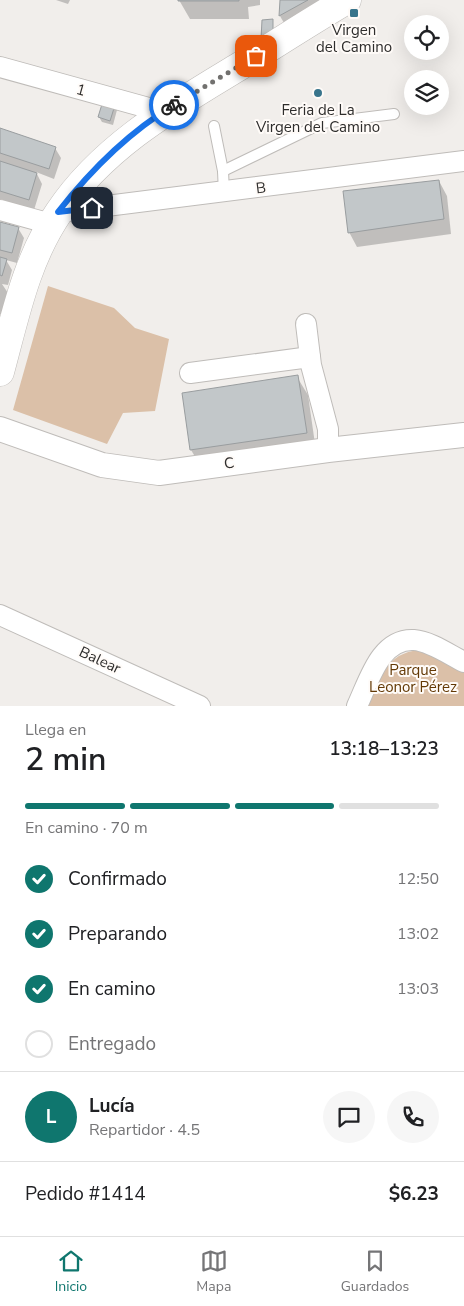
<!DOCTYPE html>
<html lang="es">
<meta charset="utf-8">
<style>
:root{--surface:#fff;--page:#f6f6f6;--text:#202124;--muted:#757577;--line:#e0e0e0;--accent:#0f766e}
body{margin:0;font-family:"Nunito Sans",sans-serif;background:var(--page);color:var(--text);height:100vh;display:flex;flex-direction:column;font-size:19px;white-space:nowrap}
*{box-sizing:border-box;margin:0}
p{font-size:16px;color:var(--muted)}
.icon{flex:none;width:28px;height:28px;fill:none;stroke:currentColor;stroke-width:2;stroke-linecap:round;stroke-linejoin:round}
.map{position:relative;height:706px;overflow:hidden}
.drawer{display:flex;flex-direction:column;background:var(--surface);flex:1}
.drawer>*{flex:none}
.buttons{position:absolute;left:404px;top:15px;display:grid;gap:10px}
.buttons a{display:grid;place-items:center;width:45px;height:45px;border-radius:50%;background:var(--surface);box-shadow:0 5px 20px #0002;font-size:25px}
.pin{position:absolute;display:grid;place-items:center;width:42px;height:42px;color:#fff;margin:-21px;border-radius:10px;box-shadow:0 2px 8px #0006}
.courier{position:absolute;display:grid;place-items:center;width:50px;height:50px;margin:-25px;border:4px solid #1a73e8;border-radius:50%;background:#fff;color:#222;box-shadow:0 1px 6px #0007}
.summary em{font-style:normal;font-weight:600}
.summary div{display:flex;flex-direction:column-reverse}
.summary{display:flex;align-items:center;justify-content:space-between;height:85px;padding:0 25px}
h1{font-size:32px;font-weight:600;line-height:38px}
.bar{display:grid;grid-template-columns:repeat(4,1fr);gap:8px 5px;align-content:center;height:60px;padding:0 25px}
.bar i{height:6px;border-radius:4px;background:var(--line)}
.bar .current{background:var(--accent)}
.bar p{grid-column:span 4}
.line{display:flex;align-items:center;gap:12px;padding:0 25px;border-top:1px solid var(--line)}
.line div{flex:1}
.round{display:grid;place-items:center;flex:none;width:52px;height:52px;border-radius:26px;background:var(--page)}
ol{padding:0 25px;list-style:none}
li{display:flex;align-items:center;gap:15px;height:55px}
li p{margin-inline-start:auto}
li .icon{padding:5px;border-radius:50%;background:var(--accent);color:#fff;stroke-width:4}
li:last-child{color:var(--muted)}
li i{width:28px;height:28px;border:2px solid var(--line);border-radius:50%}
.tab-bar{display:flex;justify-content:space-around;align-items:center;height:70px;border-top:1px solid var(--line);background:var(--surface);font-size:14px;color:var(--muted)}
.tab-bar a{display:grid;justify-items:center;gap:2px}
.tab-bar .current{color:var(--accent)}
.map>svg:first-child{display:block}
.green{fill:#dbc0a8}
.shadow{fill:#0003}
.building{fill:#c2c7c9;stroke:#999d9f}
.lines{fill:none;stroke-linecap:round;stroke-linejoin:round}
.service-casing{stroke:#bfbcb9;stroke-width:12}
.minor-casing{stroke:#bfbcb9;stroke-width:22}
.tertiary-casing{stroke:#bfbcb9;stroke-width:26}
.secondary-casing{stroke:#bfbcb9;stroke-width:29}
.service{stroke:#fff;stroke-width:10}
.minor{stroke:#fff;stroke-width:20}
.tertiary{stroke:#fff;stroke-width:24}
.secondary{stroke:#fff;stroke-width:28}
.done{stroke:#72716f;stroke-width:5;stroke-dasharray:0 9}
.route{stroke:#1a73e8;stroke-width:6}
.poi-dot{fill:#39758c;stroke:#fffbf8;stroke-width:2}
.labels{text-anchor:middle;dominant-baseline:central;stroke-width:4;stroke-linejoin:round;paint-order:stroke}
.poi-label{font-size:15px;fill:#2e2d2c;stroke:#fffbf8}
.street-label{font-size:15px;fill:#2e2d2c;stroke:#fffbf8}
.park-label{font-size:15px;fill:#633905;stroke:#fffbf8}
</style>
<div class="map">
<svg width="464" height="706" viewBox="0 0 464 706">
<rect width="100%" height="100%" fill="#f1eeeb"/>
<g class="green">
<path d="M48,286L114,308L135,328L169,339L155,411L123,413L107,444L13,410Z"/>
<path d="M420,650L464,672V706H367C381,678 385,653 420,650Z"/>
</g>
<g class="shadow">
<path d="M56,0H70L68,4Z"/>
<path d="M179,0H260V5L248,7L249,19H190Z"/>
<path d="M281,0H322L288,30L280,16Z"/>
<path d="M114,106L117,110L113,125L102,122L99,117Z"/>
<path d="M0,129L55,148L61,158L54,179L36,172L42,184L34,210L0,199Z"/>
<path d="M439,181L447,196L451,234L357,247L349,232Z"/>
<path d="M0,223L18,228L24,238L17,263L6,260L12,270L8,285L2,284L8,293L2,314H0Z"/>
<path d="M297,377L308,395L316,451L202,468L191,450L183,394Z"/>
</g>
<g class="building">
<path d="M239,0V1H178V0Z"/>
<path d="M280,0H308L279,16Z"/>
<path d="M273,19V31L261,39L262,20Z"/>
<path d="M103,101L115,105L110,121L98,117Z"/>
<path d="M0,128L56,147L49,169L0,153Z"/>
<path d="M0,161L37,173L29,200L0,191Z"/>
<path d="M439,180L444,219L348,233L343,191Z"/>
<path d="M0,222L19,227L12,253L0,250Z"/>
<path d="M0,257L7,259L2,276L0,275Z"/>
<path d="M298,375L307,433L190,450L182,393Z"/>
</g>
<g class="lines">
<g class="service-casing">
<g id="service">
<path d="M214,126L223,171L224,193"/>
<path d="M223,171L322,123L394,114"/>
</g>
</g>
<g class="minor-casing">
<g id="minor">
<path d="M0,67L163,112"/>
<path d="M0,210L51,224"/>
<path d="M59,212L464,161"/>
<path d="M306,324L311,365L328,429V450"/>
<path d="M190,373L310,357"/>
<path d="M0,615L200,706"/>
<path d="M357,706C369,681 380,638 414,640C430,641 450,655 464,662"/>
</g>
</g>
<g class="tertiary-casing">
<path id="tertiary" d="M0,429L102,465L159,473L328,450L464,435"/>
</g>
<g class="secondary-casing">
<path id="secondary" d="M0,372C15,317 26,260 59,212C103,146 174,106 240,66C276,44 311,21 347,0"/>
</g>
<use href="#service" class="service"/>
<use href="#minor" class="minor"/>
<use href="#tertiary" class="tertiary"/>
<use href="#secondary" class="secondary"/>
</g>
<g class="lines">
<path class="done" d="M174,105L256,56"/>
<path class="route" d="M92,208L58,212C90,171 129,132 174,105"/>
</g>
<g class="poi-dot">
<rect x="349" y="8" width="10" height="10" rx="2.5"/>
<circle cx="318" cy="93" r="5"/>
</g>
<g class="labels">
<g class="poi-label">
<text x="354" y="30">Virgen<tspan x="354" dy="17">del Camino</tspan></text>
<text x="318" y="110">Feria de La<tspan x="318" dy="17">Virgen del Camino</tspan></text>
</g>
<g class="street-label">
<text transform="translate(81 90) rotate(16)">1</text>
<text transform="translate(261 188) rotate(-7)">B</text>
<text transform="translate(229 463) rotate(-8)">C</text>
<text transform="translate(100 660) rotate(25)">Balear</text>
</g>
<g class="park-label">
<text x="413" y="670">Parque<tspan x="413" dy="17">Leonor Pérez</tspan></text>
</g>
</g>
</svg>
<div class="buttons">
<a><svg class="icon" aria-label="locate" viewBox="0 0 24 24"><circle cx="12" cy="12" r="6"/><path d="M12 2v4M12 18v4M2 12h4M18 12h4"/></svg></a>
<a><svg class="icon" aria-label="layers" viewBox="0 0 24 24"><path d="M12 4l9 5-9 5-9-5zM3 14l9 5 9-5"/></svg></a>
</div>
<div class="pin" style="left:256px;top:56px;background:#ea580c"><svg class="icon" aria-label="bag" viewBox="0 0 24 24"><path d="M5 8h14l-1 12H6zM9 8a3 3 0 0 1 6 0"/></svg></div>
<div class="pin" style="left:92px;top:208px;background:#1f2937"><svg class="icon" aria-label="home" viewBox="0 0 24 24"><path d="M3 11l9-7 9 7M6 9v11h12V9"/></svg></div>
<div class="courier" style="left:174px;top:105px"><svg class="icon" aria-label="bike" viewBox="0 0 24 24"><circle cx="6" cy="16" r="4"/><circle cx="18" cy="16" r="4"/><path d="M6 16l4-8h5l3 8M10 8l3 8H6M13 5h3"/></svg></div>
</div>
<section class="drawer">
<div class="summary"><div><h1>2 min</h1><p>Llega en</p></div><em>13:18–13:23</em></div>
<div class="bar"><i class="current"></i><i class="current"></i><i class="current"></i><i></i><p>En camino · 70 m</p></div>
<ol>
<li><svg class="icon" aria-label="check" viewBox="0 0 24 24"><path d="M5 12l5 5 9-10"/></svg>Confirmado<p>12:50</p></li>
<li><svg class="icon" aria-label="check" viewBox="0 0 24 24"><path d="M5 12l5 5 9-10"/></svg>Preparando<p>13:02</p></li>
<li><svg class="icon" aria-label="check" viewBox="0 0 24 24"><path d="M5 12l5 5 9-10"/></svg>En camino<p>13:03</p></li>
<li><i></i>Entregado</li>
</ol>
<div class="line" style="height:90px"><b class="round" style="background:var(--accent);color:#fff">L</b><div><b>Lucía</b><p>Repartidor · 4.5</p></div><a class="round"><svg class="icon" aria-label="chat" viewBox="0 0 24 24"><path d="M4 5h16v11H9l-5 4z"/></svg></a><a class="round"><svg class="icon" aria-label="phone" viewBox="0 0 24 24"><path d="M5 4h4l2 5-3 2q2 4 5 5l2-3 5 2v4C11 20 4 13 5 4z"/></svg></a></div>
<div class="line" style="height:65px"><div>Pedido #1414</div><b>$6.23</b></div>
</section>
<nav class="tab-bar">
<a class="current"><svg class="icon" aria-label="home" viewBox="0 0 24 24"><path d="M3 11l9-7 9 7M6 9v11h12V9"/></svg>Inicio</a>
<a><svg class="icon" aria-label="map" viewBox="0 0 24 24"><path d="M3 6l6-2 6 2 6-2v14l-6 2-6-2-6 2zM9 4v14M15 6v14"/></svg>Mapa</a>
<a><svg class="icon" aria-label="saved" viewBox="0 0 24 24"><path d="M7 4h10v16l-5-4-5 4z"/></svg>Guardados</a>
</nav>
